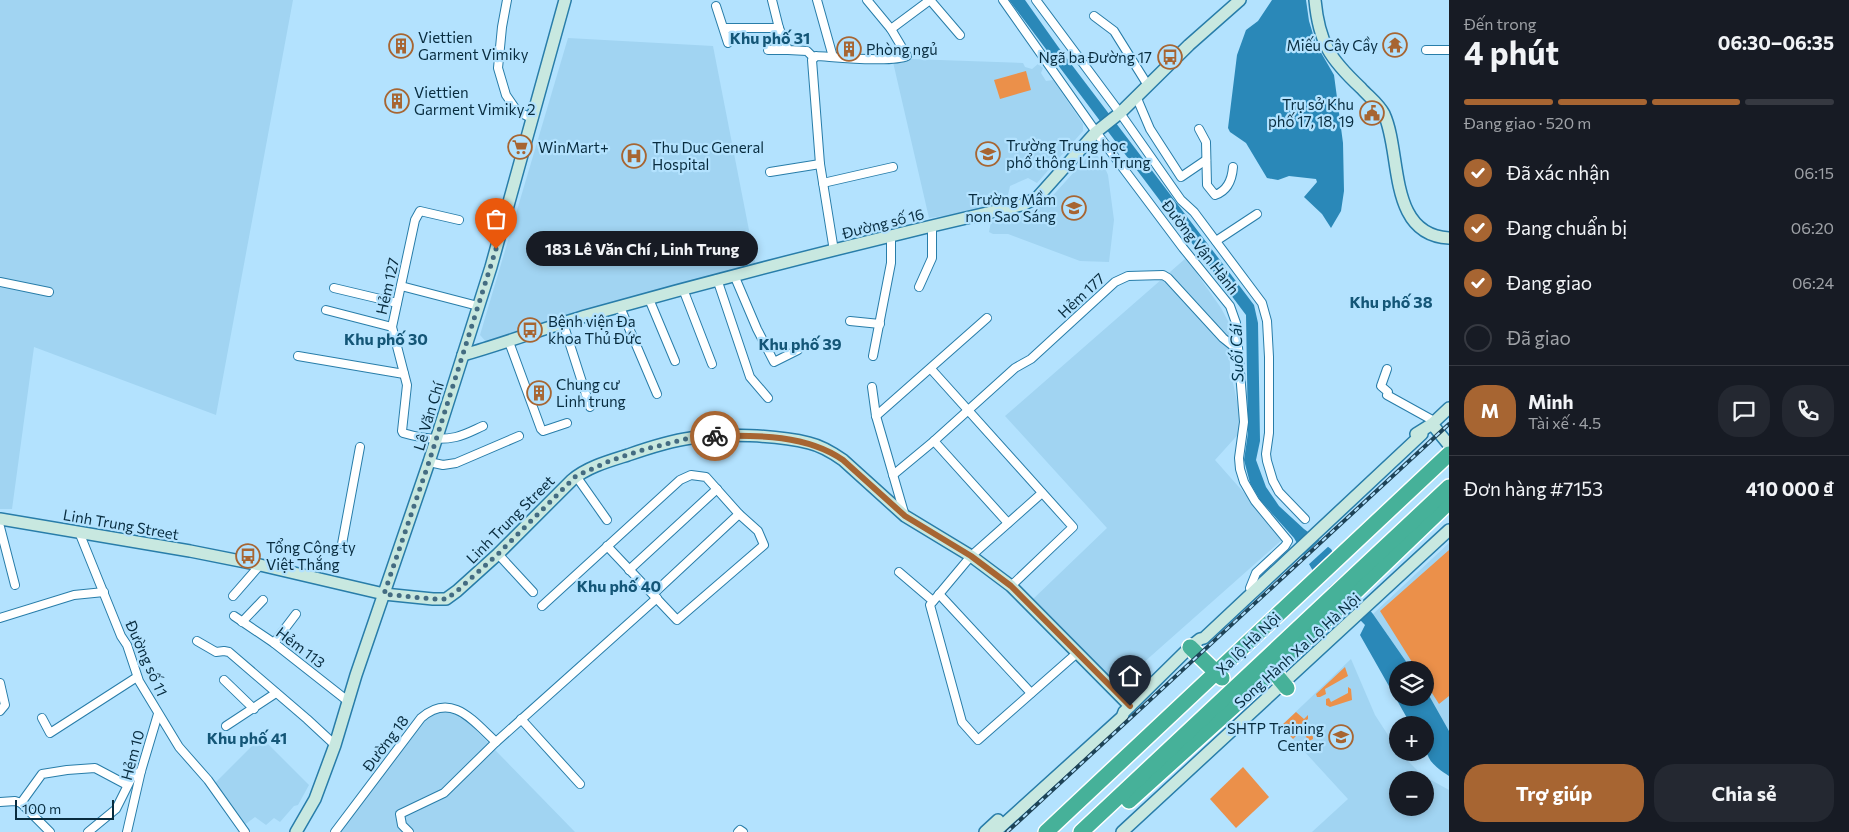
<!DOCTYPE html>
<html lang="vi">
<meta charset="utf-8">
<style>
:root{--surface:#171b24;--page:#242831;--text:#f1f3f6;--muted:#9ea1a6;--line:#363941;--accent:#a76532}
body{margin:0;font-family:Commissioner,sans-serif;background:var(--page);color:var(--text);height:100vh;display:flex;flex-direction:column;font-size:19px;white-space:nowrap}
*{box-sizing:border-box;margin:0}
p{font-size:16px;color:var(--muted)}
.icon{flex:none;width:28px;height:28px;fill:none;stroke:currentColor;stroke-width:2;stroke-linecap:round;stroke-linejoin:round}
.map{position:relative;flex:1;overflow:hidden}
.side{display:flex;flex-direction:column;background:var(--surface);width:400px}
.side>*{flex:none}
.fabs{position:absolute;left:1389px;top:661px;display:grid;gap:10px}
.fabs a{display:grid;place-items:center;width:45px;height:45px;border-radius:50%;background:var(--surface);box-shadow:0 2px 8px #0003;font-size:25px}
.scale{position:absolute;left:15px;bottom:12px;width:99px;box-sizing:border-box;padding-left:5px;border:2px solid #082c3f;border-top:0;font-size:14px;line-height:18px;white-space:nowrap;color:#082c3f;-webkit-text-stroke:4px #b3e2fe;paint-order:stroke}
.pin{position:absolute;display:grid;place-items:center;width:42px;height:42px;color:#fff;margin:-51px -21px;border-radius:50% 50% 50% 0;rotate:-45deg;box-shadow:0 0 5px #0007}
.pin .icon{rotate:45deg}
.courier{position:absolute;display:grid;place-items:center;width:50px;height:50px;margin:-25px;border:4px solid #a76532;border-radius:50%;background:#fff;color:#222;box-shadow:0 1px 6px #0007}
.bubble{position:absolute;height:35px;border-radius:18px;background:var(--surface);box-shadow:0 2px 8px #0003;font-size:16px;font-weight:700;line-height:35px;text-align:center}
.overview em{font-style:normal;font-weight:700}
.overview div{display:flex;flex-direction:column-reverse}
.overview{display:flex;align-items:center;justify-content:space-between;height:85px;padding:0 15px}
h1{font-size:32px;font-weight:700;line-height:38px}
.bar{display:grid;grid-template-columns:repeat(4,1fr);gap:8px 5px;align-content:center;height:60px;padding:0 15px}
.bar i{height:6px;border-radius:4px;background:var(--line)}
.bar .on{background:var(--accent)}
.bar p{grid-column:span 4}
.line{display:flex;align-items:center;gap:12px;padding:0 15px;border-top:1px solid var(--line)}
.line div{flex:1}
.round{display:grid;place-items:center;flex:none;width:52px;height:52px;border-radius:20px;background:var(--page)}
ol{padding:0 15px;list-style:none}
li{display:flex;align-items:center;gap:15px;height:55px}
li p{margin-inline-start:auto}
li .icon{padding:5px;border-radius:50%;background:var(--accent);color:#fff;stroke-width:4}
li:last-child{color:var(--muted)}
li i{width:28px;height:28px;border:2px solid var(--line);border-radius:50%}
.action{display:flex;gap:10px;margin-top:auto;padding:10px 15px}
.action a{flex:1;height:58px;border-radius:20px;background:var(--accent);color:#fff;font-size:20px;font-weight:700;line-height:58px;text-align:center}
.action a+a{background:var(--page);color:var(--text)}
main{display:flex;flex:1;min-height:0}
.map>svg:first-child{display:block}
.built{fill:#a1d4f2;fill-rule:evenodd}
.green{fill:#eb904a}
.water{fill:#2a88b8}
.pier{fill:#b3e2fe}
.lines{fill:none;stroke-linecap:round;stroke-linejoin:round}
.street-casing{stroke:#287da9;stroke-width:10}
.secondary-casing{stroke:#287da9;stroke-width:14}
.highway-casing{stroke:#fff;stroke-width:18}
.street{stroke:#fff;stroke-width:8}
.secondary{stroke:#c8e8e0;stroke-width:11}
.highway{stroke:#46b199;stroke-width:15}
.rail-casing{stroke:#1e4357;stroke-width:4}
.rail{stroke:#b3e2fe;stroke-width:2;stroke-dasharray:5.5;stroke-linecap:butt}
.done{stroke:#446c82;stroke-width:5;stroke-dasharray:0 9}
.route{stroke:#a76532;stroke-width:6}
.labels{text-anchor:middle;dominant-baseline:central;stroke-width:4.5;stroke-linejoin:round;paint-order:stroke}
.poi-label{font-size:15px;fill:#082c3f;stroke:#b3e2fe;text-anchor:start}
.street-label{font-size:15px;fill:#082c3f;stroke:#b3e2fe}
.neighbourhood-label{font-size:16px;font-weight:bold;fill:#145677;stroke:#b3e2fe}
.water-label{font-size:16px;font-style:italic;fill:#00344d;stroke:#b3e2fe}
</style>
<main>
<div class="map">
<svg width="1449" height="832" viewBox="0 0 1449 832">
<rect width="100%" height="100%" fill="#b3e2fe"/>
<g class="built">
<path d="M0,0H293L216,415L34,347L12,509H0Z"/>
<path d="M568,38L713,46L756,266L489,345L480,335Z"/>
<path d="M911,59L1023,63L1025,67L1032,69L1038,64L1043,68L1041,73L1046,81L1053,80L1083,124V131L1037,183L1028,178L1010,186L1007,200L959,214L929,218L893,62Z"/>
<path d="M1093,151L1102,161L1108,175L1114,220L1109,262L1080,261L1008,234H993L989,232L991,222L1025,214L1047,202Z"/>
<path d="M1186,258L1221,308L1229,323L1230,369L1243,429L1215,460L1284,538L1116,687L1031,601L1107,528L1005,416Z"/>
<path d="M1449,543V731L1425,689V670H1412L1373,614Z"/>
<path d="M1351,659L1375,715L1397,749L1398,752L1400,753L1422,775L1449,790V832H1312L1348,799L1281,726ZM1398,780H1425V808H1398Z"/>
<path d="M447,711L453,712L463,717L575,832H339L425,716Z"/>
<path d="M261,737L309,785L298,805L294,806L280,822L274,818L266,825L255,817L243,826L214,784Z"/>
</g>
<g class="green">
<path d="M1026,71L1031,90L1000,99L994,80Z"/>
<path d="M1449,550V696L1439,704L1425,682V670H1417L1380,611Z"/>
<path d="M1345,667L1348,676L1325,689L1326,694L1320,697H1317L1316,694Z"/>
<path d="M1348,687L1351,689L1352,700L1330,707L1326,705V699L1329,698L1331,702L1348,693Z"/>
<path d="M1296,712L1304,719L1308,715V719L1297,727L1295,733L1297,735L1293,739L1281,726Z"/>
<path d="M1310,724L1312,726L1313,739L1309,741L1304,734L1305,729Z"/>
<path d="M1243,767L1269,797L1236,828L1210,799Z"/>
</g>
<g class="water">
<path d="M1009,0H1025L1059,48L1254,305L1258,323L1260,441L1256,460L1266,487L1279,506L1304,529L1331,549L1361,600L1373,614L1412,670H1398V698H1425V689L1427,692L1449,731V776C1424,760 1425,753 1425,725H1411L1360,635L1365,625L1313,571L1294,538L1260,500L1250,483L1244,460L1248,433L1246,315Z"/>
<path d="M1272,0H1306L1309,21L1316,44L1334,75L1343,143L1344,191L1341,211L1331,228L1322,214L1304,197L1317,182L1316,179L1289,176L1278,180L1267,178L1246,143L1230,132L1228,128L1237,55L1246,30L1258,21Z"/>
</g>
<g class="pier">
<path d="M1321,539L1330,545L1307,566L1302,557Z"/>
<path d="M1337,554L1347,571L1327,589L1314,575Z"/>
</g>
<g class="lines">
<g class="street-casing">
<g id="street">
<path d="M507,0L502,27L498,68L506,95L517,111L533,119"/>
<path d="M772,0L779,28L788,50L807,51L814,58"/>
<path d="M817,0L833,57"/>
<path d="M930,0L960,35"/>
<path d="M1003,0L1096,132L1183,248L1230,306L1236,323L1244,422L1239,458L1240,469L1244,482L1255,501L1288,541L1285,546L1256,573L1250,588"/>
<path d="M1036,0L1120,113L1181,200L1194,212L1262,303L1267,321L1269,357V433L1266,454L1267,461L1273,481L1279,492L1305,519"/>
<path d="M716,6L728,43"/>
<path d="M1094,16L1114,31L1147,84"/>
<path d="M724,28H779"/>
<path d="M891,29L930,0"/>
<path d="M768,50H788"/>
<path d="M1426,50H1449"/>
<path d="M1136,96L1150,129L1181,177L1206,160"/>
<path d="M1199,129L1206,142L1207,185L1215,195C1227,191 1232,180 1233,167"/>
<path d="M770,172L820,164"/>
<path d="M823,183L893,167"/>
<path d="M459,220L420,211L415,220L392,327L407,385L402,431L403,433C420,438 439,441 456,437C465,435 474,430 483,426"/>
<path d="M1216,241L1257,214"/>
<path d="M834,251L820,164L812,60L816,56C835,57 893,63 907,56L891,29L867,0"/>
<path d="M734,275L757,329L774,362L798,350"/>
<path d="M717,279L750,377L768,398"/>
<path d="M0,282L49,292"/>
<path d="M401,286L478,306"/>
<path d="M919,287L932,258V227"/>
<path d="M334,288L397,303"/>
<path d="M683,289L712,364"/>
<path d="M649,299L675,361"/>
<path d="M620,307L657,394"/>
<path d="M326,310L392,327"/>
<path d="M850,321L880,324"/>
<path d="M563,323L590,407"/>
<path d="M509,342L541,429L543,431L567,423"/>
<path d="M298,356L404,374"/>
<path d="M873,356L891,263V237"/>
<path d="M931,369L1073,527L1011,586"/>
<path d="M1387,369L1381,386L1388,392L1387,395L1434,421"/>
<path d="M872,387L876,416L905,516"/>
<path d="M876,416L987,318"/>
<path d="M934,441L1008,523"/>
<path d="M429,462L443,465L456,463L519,436"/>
<path d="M893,475L934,441L1015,368L1031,359L1115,282L1128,276L1163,275L1168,278L1223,338L1238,350"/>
<path d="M576,476L607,520"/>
<path d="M1042,493L971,556L930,605L962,722L978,740L1077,653"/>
<path d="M0,527L15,585"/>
<path d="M79,532L121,636L127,645L139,681L179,747L208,780L245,832"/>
<path d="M342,544L360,447"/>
<path d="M498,554L533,592"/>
<path d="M629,570L717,489"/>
<path d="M899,572L933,601"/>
<path d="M653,594L739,514"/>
<path d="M939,594L1031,693"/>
<path d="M233,596L260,565"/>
<path d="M542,606L680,480L691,475L706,477L739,514L758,531L764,545L677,620L607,546"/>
<path d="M234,616L274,643L349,702"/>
<path d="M0,618L74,595L104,592"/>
<path d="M242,622L263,600"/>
<path d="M197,641L216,652L224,651L229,652L307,719L335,745"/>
<path d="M274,643L296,614"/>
<path d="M224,680L254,709"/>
<path d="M0,683L5,705L0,711"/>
<path d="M42,718L50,733L137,677"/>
<path d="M521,719L580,784"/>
<path d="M226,726L276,693"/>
<path d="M0,802L15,801L21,803L42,774L67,770L95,768L127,785"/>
<path d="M21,803L50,832"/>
<path d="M88,832L116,809L132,777L141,771"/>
<path d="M127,832L141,771L158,714"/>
<path d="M335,832L421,718C452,691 474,722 496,742"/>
<path d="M409,832L402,825L400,814L444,793L496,742L657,598"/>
<path d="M738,832L740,830L743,832"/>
</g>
</g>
<g class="secondary-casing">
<g id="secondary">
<path d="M1315,0C1319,43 1330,59 1361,88C1368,96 1379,104 1384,114C1402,153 1387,235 1449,238"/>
<path d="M463,355C506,343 547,327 589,315C732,275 877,238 1022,205L1037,198L1096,132L1120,113L1189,45L1240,0"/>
<path d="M1432,424L1449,445"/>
<path d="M1416,434L1432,424L1449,408"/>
<path d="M0,519L190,551L260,565L384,594L433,599H446L457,591L498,554L572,480C587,467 609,461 628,455C648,448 669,441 691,438C723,433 777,435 809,443C822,446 833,453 843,460L905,516L971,556L1011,586L1130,706"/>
<path d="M296,832L315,799L335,745L356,675L429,462L491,267L565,0"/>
<path d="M985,832L998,820"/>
<path d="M995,832L1122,717L1124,712L1190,647L1200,639L1204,638L1422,434V431"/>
<path d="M1122,832L1449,530"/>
</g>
</g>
<g class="highway-casing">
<g id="highway">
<path d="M1190,647L1222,678"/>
<path d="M1273,671L1287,688"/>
<path d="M1129,801L1273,671L1449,502"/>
<path d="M1046,832L1449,454"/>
<path d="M1081,832L1449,487"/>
</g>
</g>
<use href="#street" class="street"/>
<use href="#secondary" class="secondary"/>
<use href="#highway" class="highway"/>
<g class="rail-casing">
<path id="rail" d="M1007,832L1449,424"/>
</g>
<use href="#rail" class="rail"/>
</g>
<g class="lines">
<path class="done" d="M496,249L429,462L384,594L433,599H446L457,591L498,554L576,476L612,460L646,449L690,438L715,436"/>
<path class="route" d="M715,436C758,435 807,435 843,460L905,516L971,556L1011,586L1130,706"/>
</g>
<defs>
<g id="temple-ring" transform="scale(1.25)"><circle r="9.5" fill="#b3e2fe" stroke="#a76532" stroke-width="1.5"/><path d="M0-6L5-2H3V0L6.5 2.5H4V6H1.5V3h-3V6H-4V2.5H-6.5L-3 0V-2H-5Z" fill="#a76532"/></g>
<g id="building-ring" transform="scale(1.25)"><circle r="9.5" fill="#b3e2fe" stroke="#a76532" stroke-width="1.5"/><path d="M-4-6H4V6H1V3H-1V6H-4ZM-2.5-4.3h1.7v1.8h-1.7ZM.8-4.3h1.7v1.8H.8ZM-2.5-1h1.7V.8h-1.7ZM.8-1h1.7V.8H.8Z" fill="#a76532"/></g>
<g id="bus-ring" transform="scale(1.25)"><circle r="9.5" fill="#b3e2fe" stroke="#a76532" stroke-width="1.5"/><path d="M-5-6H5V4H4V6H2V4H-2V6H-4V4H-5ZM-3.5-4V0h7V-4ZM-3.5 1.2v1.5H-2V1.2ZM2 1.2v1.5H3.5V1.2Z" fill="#a76532"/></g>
<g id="civic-ring" transform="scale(1.25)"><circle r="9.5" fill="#b3e2fe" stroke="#a76532" stroke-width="1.5"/><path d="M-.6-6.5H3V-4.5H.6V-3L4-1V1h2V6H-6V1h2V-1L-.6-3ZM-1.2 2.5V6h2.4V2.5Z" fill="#a76532"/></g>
<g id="supermarket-ring" transform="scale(1.25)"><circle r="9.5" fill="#b3e2fe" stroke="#a76532" stroke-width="1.5"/><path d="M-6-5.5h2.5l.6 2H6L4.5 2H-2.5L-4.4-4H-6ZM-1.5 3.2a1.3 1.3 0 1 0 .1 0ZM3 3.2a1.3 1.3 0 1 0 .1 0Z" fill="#a76532"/></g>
<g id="school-ring" transform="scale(1.25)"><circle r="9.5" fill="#b3e2fe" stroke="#a76532" stroke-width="1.5"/><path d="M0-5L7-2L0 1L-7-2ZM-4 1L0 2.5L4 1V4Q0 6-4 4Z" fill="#a76532"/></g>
<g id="hospital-ring" transform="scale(1.25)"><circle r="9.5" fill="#b3e2fe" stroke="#a76532" stroke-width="1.5"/><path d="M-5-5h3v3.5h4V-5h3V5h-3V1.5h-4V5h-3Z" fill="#a76532"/></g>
</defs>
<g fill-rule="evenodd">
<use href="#temple-ring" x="1395" y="45"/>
<use href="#building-ring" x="401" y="46"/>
<use href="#building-ring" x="849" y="49"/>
<use href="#bus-ring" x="1170" y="57"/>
<use href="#building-ring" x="397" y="101"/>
<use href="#civic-ring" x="1372" y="113"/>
<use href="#supermarket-ring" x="520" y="147"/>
<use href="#school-ring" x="988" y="154"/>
<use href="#hospital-ring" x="634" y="156"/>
<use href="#school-ring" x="1074" y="208"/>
<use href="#bus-ring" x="530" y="330"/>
<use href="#building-ring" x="539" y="393"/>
<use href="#bus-ring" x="248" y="556"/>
<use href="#school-ring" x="1341" y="737"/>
</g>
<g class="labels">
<g class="poi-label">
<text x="418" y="37">Viettien<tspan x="418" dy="17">Garment Vimiky</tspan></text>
<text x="1378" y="45" text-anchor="end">Miếu Cây Cầy</text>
<text x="866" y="49">Phòng ngủ</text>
<text x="1152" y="57" text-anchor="end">Ngã ba Đường 17</text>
<text x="414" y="92">Viettien<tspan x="414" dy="17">Garment Vimiky 2</tspan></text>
<text x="1354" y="104" text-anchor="end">Trụ sở Khu<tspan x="1354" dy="17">phố 17, 18, 19</tspan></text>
<text x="1006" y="145">Trường Trung học<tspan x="1006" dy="17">phổ thông Linh Trung</tspan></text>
<text x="538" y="147">WinMart+</text>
<text x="652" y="147">Thu Duc General<tspan x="652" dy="17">Hospital</tspan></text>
<text x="1056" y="199" text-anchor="end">Trường Mầm<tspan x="1056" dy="17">non Sao Sáng</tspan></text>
<text x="548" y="321">Bệnh viện Đa<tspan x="548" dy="17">khoa Thủ Đức</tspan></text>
<text x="556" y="384">Chung cư<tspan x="556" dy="17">Linh trung</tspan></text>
<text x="266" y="547">Tổng Công ty<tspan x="266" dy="17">Việt Thắng</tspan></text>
<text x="1324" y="728" text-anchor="end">SHTP Training<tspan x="1324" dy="17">Center</tspan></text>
</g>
<g class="street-label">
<text transform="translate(883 223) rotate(-14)">Đường số 16</text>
<text transform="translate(1201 247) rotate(52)">Đường Vận Hành</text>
<text transform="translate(387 286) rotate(-77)">Hẻm 127</text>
<text transform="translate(1081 295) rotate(-43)">Hẻm 177</text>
<text transform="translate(428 416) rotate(-73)">Lê Văn Chí</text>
<text transform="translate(510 519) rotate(-45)">Linh Trung Street</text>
<text transform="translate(121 524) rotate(10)">Linh Trung Street</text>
<text transform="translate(1248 643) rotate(-44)">Xa lộ Hà Nội</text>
<text transform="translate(301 647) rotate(37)">Hẻm 113</text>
<text transform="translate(1297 650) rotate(-42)">Song Hành Xa Lộ Hà Nội</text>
<text transform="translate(147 658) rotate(66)">Đường số 11</text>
<text transform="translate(385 743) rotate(-53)">Đường 18</text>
<text transform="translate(132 755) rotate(-75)">Hẻm 10</text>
</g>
<g class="neighbourhood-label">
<text x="770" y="37">Khu phố 31</text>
<text x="1391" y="301">Khu phố 38</text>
<text x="386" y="338">Khu phố 30</text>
<text x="800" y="343">Khu phố 39</text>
<text x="619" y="585">Khu phố 40</text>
<text x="247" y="737">Khu phố 41</text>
</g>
<g class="water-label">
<text transform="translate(1236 353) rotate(-92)">Suối Cái</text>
</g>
</g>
</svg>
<div class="fabs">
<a><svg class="icon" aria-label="layers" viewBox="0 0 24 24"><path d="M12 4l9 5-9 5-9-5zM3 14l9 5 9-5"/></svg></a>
<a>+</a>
<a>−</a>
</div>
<div class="scale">100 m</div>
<div class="pin" style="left:496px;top:249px;background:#ea580c"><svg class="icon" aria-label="bag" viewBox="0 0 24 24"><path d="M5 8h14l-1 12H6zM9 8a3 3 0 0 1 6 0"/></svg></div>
<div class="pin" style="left:1130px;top:706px;background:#1f2937"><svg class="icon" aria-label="home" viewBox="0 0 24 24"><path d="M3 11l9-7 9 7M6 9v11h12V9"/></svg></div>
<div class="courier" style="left:715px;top:436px"><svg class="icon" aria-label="bike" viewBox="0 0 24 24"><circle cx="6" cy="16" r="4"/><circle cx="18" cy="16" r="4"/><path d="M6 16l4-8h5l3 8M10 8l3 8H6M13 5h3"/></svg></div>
<div class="bubble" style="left:526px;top:231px;width:232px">183 Lê Văn Chí , Linh Trung</div>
</div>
<section class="side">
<div class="overview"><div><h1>4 phút</h1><p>Đến trong</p></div><em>06:30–06:35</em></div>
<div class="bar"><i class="on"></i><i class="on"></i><i class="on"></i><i></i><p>Đang giao · 520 m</p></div>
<ol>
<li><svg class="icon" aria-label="check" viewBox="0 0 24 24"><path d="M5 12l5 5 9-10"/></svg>Đã xác nhận<p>06:15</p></li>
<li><svg class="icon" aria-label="check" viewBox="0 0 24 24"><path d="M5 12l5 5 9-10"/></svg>Đang chuẩn bị<p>06:20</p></li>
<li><svg class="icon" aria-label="check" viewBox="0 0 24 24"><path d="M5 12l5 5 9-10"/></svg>Đang giao<p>06:24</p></li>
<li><i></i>Đã giao</li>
</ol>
<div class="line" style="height:90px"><b class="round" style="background:var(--accent);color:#fff">M</b><div><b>Minh</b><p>Tài xế · 4.5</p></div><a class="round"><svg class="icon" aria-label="chat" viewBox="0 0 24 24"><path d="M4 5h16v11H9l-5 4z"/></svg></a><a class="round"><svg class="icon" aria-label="phone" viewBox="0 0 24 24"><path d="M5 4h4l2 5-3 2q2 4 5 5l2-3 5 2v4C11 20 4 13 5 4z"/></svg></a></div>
<div class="line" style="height:65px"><div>Đơn hàng #7153</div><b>410 000 ₫</b></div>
<div class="action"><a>Trợ giúp</a><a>Chia sẻ</a></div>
</section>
</main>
